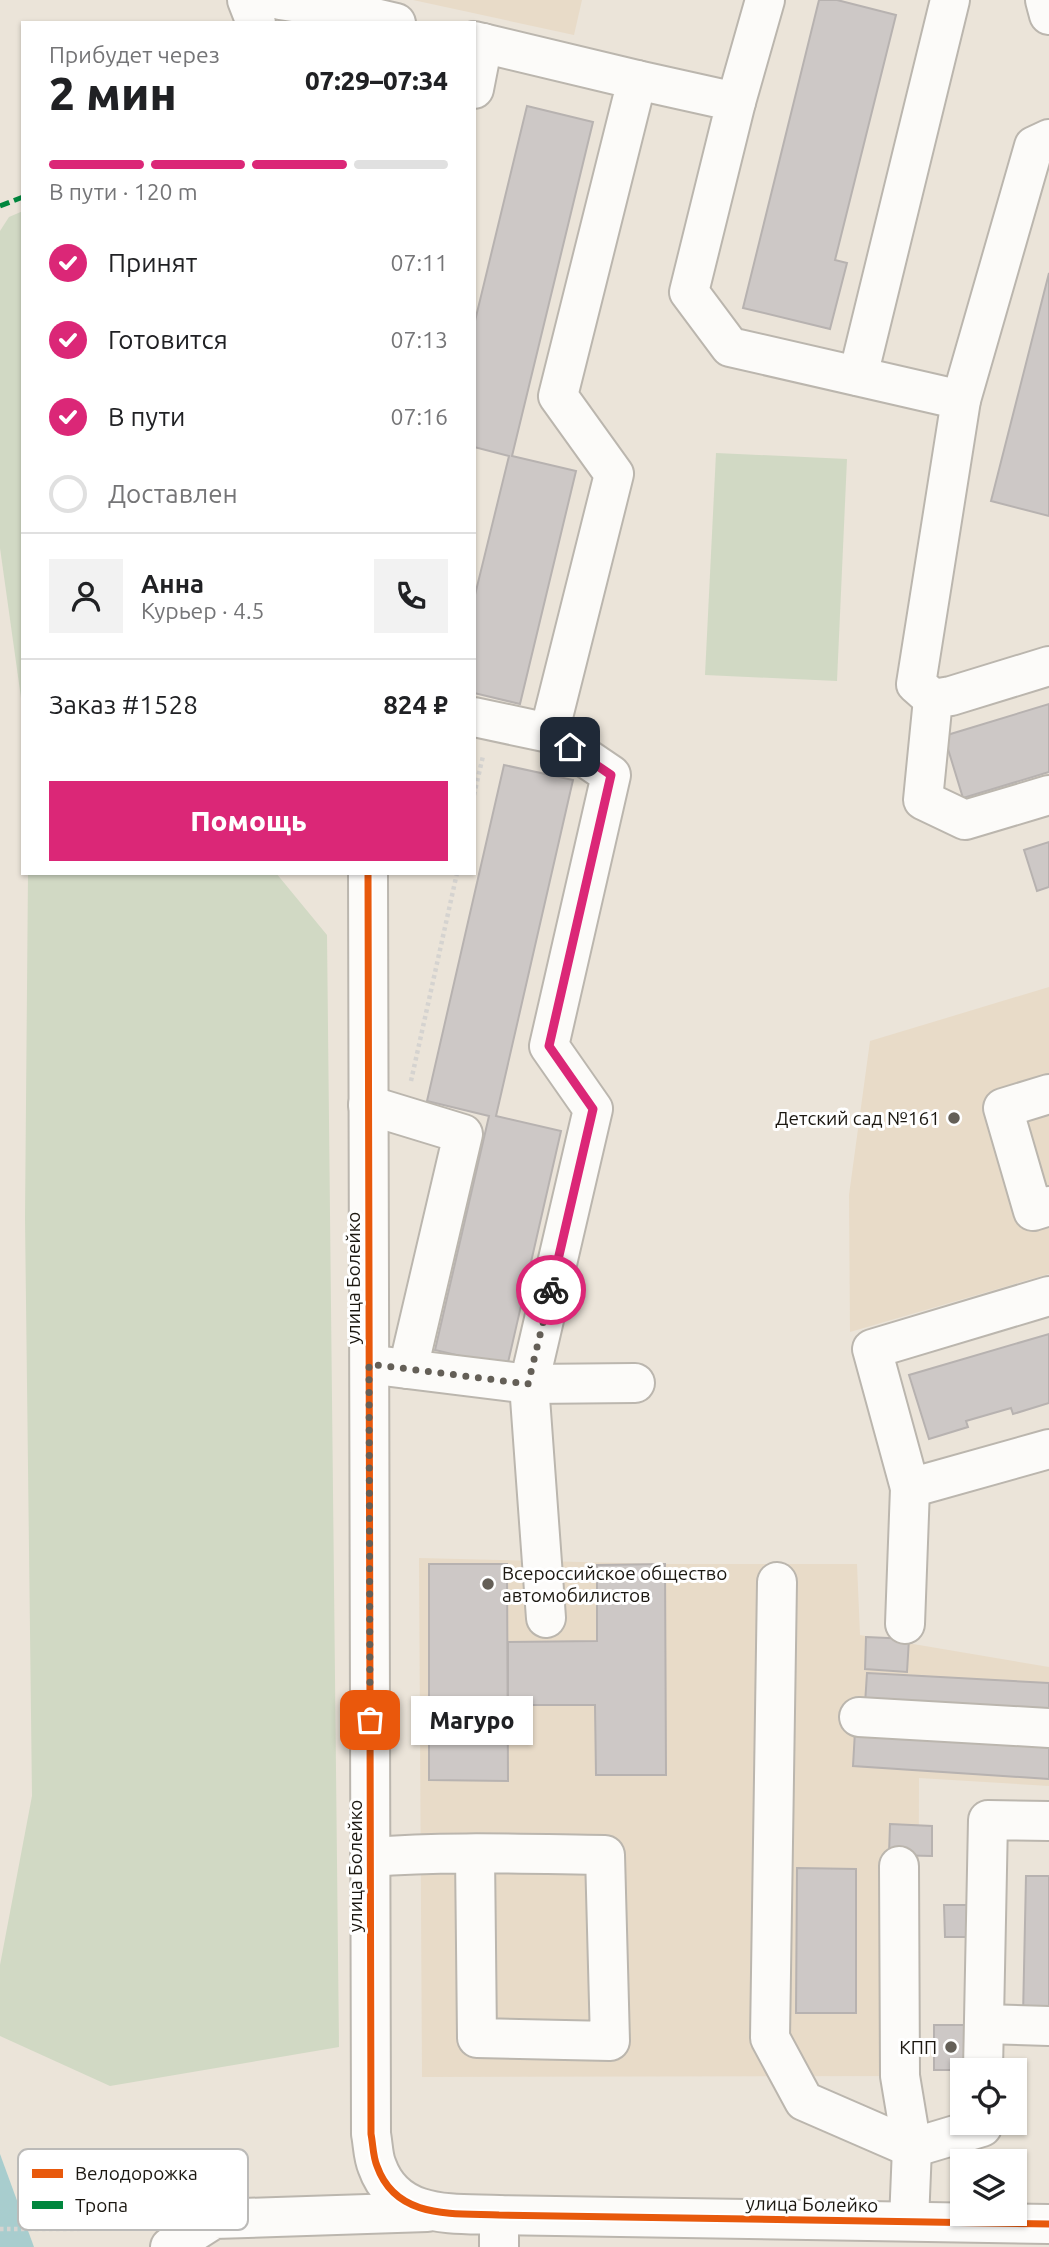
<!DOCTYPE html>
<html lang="ru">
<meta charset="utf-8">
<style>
:root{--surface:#fff;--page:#f2f2f2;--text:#202124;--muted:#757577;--line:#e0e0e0;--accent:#db2777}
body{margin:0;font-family:Ubuntu,sans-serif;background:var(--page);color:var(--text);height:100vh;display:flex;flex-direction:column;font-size:26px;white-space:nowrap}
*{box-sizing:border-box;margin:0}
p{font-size:23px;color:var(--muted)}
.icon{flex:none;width:38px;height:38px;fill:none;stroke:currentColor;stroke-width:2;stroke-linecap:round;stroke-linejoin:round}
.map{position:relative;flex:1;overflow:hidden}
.sheet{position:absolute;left:21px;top:21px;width:455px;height:854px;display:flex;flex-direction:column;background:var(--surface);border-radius:0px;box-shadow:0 2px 5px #0004}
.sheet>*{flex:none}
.controls{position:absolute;left:950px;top:2058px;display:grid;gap:14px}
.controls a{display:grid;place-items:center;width:77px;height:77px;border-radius:0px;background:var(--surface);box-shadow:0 2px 5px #0004;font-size:35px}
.pin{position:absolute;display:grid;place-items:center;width:60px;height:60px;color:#fff;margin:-30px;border-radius:14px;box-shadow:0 4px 10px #0006}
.courier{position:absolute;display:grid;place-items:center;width:70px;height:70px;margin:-35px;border:5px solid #db2777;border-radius:50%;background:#fff;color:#222;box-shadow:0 2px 9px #0007}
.bubble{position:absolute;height:49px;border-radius:0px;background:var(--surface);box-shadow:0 2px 5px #0004;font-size:23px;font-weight:800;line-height:49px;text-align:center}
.headline em{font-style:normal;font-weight:800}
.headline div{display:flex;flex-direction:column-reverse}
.headline{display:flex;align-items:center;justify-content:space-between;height:119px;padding:0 28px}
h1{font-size:46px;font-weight:800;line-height:52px}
.bar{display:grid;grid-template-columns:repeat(4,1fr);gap:10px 7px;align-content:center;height:84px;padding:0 28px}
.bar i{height:9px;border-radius:5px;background:var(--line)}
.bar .selected{background:var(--accent)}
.bar p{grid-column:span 4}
.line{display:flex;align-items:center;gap:18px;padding:0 28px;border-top:2px solid var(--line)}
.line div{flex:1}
.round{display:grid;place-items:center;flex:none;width:74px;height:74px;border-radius:0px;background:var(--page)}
ol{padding:0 28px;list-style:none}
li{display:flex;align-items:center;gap:21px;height:77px}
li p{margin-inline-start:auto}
li .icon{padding:7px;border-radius:50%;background:var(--accent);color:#fff;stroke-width:4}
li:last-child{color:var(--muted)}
li i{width:38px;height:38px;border:4px solid var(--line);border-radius:50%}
.primary-button{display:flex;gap:14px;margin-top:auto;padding:14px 28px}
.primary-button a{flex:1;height:80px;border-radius:0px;background:var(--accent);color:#fff;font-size:28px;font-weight:800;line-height:80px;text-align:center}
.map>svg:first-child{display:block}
.built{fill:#e8dbc8}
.green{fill:#d1d9c4}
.water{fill:#a8cdce}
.building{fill:#cdc8c6;stroke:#b7b2b0;stroke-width:2}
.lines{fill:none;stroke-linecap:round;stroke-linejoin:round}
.minor-casing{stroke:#bbb6ae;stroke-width:42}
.path{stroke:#d5d3d0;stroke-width:4.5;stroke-dasharray:3.5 3.5;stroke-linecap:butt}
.minor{stroke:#fcfbf9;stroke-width:38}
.quiet{stroke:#00873e;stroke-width:5;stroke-dasharray:10 5;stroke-linecap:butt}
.cycleway-casing{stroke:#fff;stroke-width:11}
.cycleway{stroke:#e8590c;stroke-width:7}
.done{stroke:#645f57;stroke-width:7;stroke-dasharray:0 12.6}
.route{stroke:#db2777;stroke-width:9}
.poi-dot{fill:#645f57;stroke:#fff;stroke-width:2.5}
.labels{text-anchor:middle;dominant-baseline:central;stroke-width:6;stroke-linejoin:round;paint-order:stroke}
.poi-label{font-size:19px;fill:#1c1811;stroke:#fff;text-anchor:end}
.street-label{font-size:19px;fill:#1c1811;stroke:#fff}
.key{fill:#fff;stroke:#bbbab8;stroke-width:2}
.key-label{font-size:19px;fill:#1c1811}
</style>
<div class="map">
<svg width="1049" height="2247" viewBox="0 0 1049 2247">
<rect width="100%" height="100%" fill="#ebe4d9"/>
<g class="built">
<path d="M413,0H582L574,35Z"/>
<path d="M1049,987V1274L850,1332L849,1195L870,1041Z"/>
<path d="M419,1558L665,1564H857L860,1635L1049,1667V1786L919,1778L918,2076L422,2077Z"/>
</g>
<g class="green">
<path d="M23,211V712L0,548V231L9,217Z"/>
<path d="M716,453L847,459L837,681L705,675Z"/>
<path d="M28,873H276L327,935L339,2047L110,2086L0,2036V1965L32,1796L25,1219Z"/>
</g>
<path class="water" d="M0,2154L34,2247H0Z"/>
<g class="building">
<path d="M819,0H837L896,15L835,260L847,263L830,329L743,308Z"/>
<path d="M527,106L593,122L512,456L576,471L520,704L474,693V599L509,456L474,447V325Z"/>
<path d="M1049,273V516L991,501Z"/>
<path d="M1049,704V772L963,798L944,736Z"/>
<path d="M504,765L573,780L496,1116L561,1131L507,1367L435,1350L489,1116L427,1101Z"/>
<path d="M1049,842V887L1037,891L1024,850Z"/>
<path d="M1049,1334V1403L1013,1414L1011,1408L966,1421L968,1427L929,1439L909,1375Z"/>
<path d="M429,1564H507L508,1781L429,1780Z"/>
<path d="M665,1564L666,1775H596L595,1705H508V1642L597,1641V1565Z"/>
<path d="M866,1637L909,1639L907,1672L865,1669Z"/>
<path d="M867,1673L1049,1683V1714L865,1704Z"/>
<path d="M855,1731L1049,1744V1779L853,1766Z"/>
<path d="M890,1824L932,1826V1856L889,1855Z"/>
<path d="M797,1868L856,1869V2013H796Z"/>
<path d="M1026,1876H1049V2017L1023,2016Z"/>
<path d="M944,1905H975V1937H945Z"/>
<path d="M934,2025H969L968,2070H934Z"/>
</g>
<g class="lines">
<g class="minor-casing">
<g id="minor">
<path d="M247,0L256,23"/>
<path d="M280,0L332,8L396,23"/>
<path d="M1045,0L1049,15"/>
<path d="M474,41L637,80L558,396L614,474L549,733"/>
<path d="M637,80L736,102L689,292L730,347L961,400"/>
<path d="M474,89L483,43"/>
<path d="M736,102L765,0"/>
<path d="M858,376L950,0"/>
<path d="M1049,666L951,696L933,699L923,800L965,820L1049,795"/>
<path d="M933,699L916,684L961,400L1034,146L1049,139"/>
<path d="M474,717L549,733L611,775L549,1046L593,1109L529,1384L546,1618"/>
<path d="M368,873L371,2134C373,2144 373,2157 377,2166C396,2220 454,2213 499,2215L1049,2224"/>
<path d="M1049,1094L1003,1108L1033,1211L1049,1206"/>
<path d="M368,1105L463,1134L408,1369"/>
<path d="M1049,1296L872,1349L910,1488L1049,1449"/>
<path d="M383,1366L529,1384L635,1383"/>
<path d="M777,1582L770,2038L804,2101L912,2148L982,2127V2123"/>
<path d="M905,1624L910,1488"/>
<path d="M859,1717L1049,1728"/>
<path d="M370,1857C448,1851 527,1854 605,1855L610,2041L477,2038L475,1854"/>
<path d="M899,1866L900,2076L912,2148L909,2221"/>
<path d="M984,2024L1049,2026"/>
<path d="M983,2070L988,1820L1049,1821"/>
<path d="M170,2247L214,2219L427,2212"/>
<path d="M499,2247V2215"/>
</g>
</g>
<g class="path">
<path d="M474,795L483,756"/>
<path d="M411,1081L457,873"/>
<path d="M0,2229H77L144,2224"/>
</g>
<use href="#minor" class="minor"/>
<path class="quiet" d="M0,206L23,197"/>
<g class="cycleway-casing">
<path id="cycleway" d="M368,873L371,2134C373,2144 373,2157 377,2166C396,2220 454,2213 499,2215L1049,2224"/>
</g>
<use href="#cycleway" class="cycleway"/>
</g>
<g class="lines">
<path class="done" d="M370,1720L369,1364L528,1384L551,1290"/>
<path class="route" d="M551,1290L593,1109L549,1046L611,775L570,747"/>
</g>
<g class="poi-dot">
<circle cx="954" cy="1118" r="7"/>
<circle cx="488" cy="1584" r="7"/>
<circle cx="951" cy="2047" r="7"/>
</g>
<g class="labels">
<g class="poi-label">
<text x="940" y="1118">Детский сад №161</text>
<text x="502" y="1573" text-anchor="start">Всероссийское общество<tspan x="502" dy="22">автомобилистов</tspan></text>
<text x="937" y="2047">КПП</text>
</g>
<g class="street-label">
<text transform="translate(353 1278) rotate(-90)">улица Болейко</text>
<text transform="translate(355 1866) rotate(-90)">улица Болейко</text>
<text transform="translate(812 2204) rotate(1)">улица Болейко</text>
</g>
</g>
<rect x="18" y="2149" width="230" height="81" rx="10" class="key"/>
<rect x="32" y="2169" width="31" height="9" fill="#e8590c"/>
<rect x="32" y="2201" width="31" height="8" fill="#00873e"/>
<g class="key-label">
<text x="75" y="2180">Велодорожка</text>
<text x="75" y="2212">Тропа</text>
</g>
</svg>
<div class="controls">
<a><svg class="icon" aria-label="locate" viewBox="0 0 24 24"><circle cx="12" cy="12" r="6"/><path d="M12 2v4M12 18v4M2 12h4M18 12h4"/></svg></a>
<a><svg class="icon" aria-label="layers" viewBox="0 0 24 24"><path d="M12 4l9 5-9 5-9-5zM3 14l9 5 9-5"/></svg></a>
</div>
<div class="pin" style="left:370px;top:1720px;background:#ea580c"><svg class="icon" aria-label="bag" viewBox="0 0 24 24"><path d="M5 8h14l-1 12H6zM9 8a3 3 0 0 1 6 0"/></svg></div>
<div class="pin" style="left:570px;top:747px;background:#1f2937"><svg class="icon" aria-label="home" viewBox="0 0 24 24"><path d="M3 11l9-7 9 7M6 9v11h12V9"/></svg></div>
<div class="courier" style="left:551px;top:1290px"><svg class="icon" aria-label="bike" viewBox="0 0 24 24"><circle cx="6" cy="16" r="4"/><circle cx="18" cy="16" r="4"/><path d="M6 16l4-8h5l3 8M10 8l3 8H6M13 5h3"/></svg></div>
<div class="bubble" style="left:411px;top:1696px;width:122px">Магуро</div>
<section class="sheet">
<div class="headline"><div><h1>2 мин</h1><p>Прибудет через</p></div><em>07:29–07:34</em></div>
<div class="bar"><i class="selected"></i><i class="selected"></i><i class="selected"></i><i></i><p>В пути · 120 m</p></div>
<ol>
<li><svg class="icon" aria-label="check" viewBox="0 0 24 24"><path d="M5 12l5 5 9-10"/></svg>Принят<p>07:11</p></li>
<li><svg class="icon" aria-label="check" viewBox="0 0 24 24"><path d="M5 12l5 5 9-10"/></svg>Готовится<p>07:13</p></li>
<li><svg class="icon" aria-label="check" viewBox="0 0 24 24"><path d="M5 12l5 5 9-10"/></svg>В пути<p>07:16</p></li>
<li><i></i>Доставлен</li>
</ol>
<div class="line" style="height:126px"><a class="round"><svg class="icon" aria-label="person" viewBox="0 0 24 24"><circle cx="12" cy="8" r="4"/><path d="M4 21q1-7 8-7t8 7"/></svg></a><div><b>Анна</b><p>Курьер · 4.5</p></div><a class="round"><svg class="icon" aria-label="phone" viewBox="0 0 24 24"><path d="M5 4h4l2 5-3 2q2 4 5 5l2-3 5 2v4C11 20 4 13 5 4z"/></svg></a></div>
<div class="line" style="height:91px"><div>Заказ #1528</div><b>824 ₽</b></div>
<div class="primary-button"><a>Помощь</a></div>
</section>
</div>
